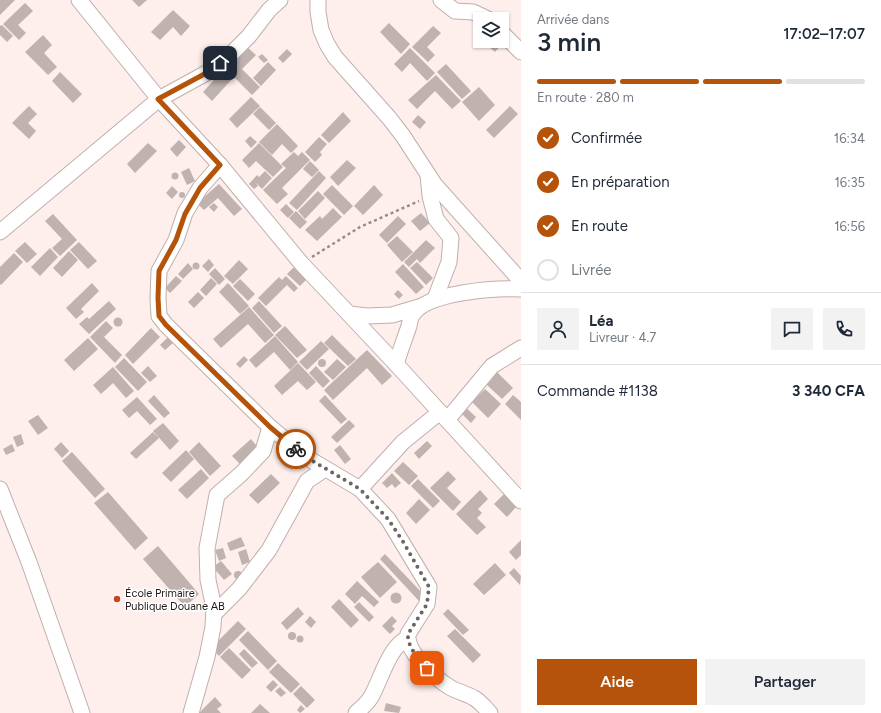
<!DOCTYPE html>
<html lang="fr">
<meta charset="utf-8">
<style>
:root{--surface:#fff;--page:#f2f2f3;--text:#1f2937;--muted:#747a83;--line:#e0e1e3;--accent:#b45309}
body{margin:0;font-family:Figtree,sans-serif;background:var(--page);color:var(--text);height:100vh;display:flex;flex-direction:column;font-size:15px;white-space:nowrap}
*{box-sizing:border-box;margin:0}
p{font-size:13px;color:var(--muted)}
.icon{flex:none;width:22px;height:22px;fill:none;stroke:currentColor;stroke-width:2;stroke-linecap:round;stroke-linejoin:round}
.map{position:relative;flex:1;overflow:hidden}
.sheet{display:flex;flex-direction:column;background:var(--surface);width:360px}
.sheet>*{flex:none}
.controls{position:absolute;left:473px;top:12px;display:grid;gap:8px}
.controls a{display:grid;place-items:center;width:36px;height:36px;border-radius:0px;background:var(--surface);box-shadow:0 1px 3px #0004;font-size:20px}
.pin{position:absolute;display:grid;place-items:center;width:34px;height:34px;color:#fff;margin:-17px;border-radius:8px;box-shadow:0 2px 6px #0006}
.courier{position:absolute;display:grid;place-items:center;width:40px;height:40px;margin:-20px;border:3px solid #b45309;border-radius:50%;background:#fff;color:#222;box-shadow:0 1px 5px #0007}
.head em{font-style:normal;font-weight:600}
.head div{display:flex;flex-direction:column-reverse}
.head{display:flex;align-items:center;justify-content:space-between;height:68px;padding:0 16px}
h1{font-size:26px;font-weight:600;line-height:30px}
.bar{display:grid;grid-template-columns:repeat(4,1fr);gap:6px 4px;align-content:center;height:48px;padding:0 16px}
.bar i{height:5px;border-radius:3px;background:var(--line)}
.bar .on{background:var(--accent)}
.bar p{grid-column:span 4}
.line{display:flex;align-items:center;gap:10px;padding:0 16px;border-top:1px solid var(--line)}
.line div{flex:1}
.round{display:grid;place-items:center;flex:none;width:42px;height:42px;border-radius:0px;background:var(--page)}
ol{padding:0 16px;list-style:none}
li{display:flex;align-items:center;gap:12px;height:44px}
li p{margin-inline-start:auto}
li .icon{padding:4px;border-radius:50%;background:var(--accent);color:#fff;stroke-width:4}
li:last-child{color:var(--muted)}
li i{width:22px;height:22px;border:2px solid var(--line);border-radius:50%}
.action{display:flex;gap:8px;margin-top:auto;padding:8px 16px}
.action a{flex:1;height:46px;border-radius:0px;background:var(--accent);color:#fff;font-size:16px;font-weight:600;line-height:46px;text-align:center}
.action a+a{background:var(--page);color:var(--text)}
main{display:flex;flex:1;min-height:0}
.map>svg:first-child{display:block}
.building{fill:#c0b2af}
.lines{fill:none;stroke-linecap:round;stroke-linejoin:round}
.minor-casing{stroke:#beb0ad;stroke-width:17}
.path{stroke:#978c8a;stroke-width:2.5;stroke-dasharray:3 3;stroke-linecap:butt}
.minor{stroke:#fff;stroke-width:15}
.done{stroke:#6d6563;stroke-width:4;stroke-dasharray:0 7.2}
.route{stroke:#b45309;stroke-width:5}
.poi-dot{fill:#cc4125;stroke:#fff;stroke-width:1.5}
.labels{text-anchor:middle;dominant-baseline:central;stroke-width:3;stroke-linejoin:round;paint-order:stroke}
.poi-label{font-size:11px;fill:#1f1a19;stroke:#fff;text-anchor:start}
</style>
<main>
<div class="map">
<svg width="521" height="713" viewBox="0 0 521 713">
<rect width="100%" height="100%" fill="#feefec"/>
<g class="building">
<path d="M0,0H15L0,15Z"/>
<path d="M132,0H147L139,7Z"/>
<path d="M25,3L33,11L18,25L26,33L19,40L3,24Z"/>
<path d="M173,10L190,26L181,36L173,27L160,40L151,32Z"/>
<path d="M389,23L410,44L401,54L380,32Z"/>
<path d="M2,25L13,36L7,42L0,35V26Z"/>
<path d="M433,26L441,33L427,47L435,55L428,62L412,47Z"/>
<path d="M43,35L52,45L44,53L57,67L48,75L25,52Z"/>
<path d="M494,41H499L502,44L495,52L489,47Z"/>
<path d="M247,47L256,55L242,69L260,87L252,95L226,69Z"/>
<path d="M410,48L435,73L427,81L410,63L402,72L394,64Z"/>
<path d="M287,49L292,54L283,63L278,58Z"/>
<path d="M262,54L268,60L264,63L258,57Z"/>
<path d="M268,62L276,70L261,86L253,78Z"/>
<path d="M446,64L471,91L462,99L437,72Z"/>
<path d="M224,69L233,78L212,101L203,92Z"/>
<path d="M60,72L82,94L73,103L52,81Z"/>
<path d="M436,75L461,101L452,109L435,91L417,109L408,100Z"/>
<path d="M479,87L495,105L479,121L462,102Z"/>
<path d="M251,97L260,106L237,128L229,119Z"/>
<path d="M29,106L37,114L28,123L36,131L29,139L12,123Z"/>
<path d="M510,106L518,114L494,138L486,130Z"/>
<path d="M260,107L276,123L269,130L253,114Z"/>
<path d="M343,112L351,121L329,143L321,135Z"/>
<path d="M418,115L426,122L420,129L412,122Z"/>
<path d="M277,124L298,146L291,153L282,144L272,155L259,142Z"/>
<path d="M250,136L257,142L251,148L245,141Z"/>
<path d="M319,137L327,144L320,152L322,155L315,162L305,152Z"/>
<path d="M179,140L186,147L177,157L170,149Z"/>
<path d="M148,143L157,151L135,173L127,164Z"/>
<path d="M259,143L283,167L273,177L256,161L249,168L242,160Z"/>
<path d="M294,152L298,156L302,152L310,160L282,188L288,194L277,204L263,190L286,168L281,164Z"/>
<path d="M347,160L356,168L338,186L330,177Z"/>
<path d="M310,161L319,170L312,177L303,169Z"/>
<path d="M189,168L195,181L187,185L181,172Z"/>
<path d="M265,171L272,178L262,189L255,182L258,186L254,189L249,184L257,175L259,177Z"/>
<path d="M319,171L326,178L297,210L289,203Z"/>
<circle cx="175" cy="176" r="3.5"/>
<path d="M219,184L242,209L234,216L218,198L204,210L197,203Z"/>
<path d="M332,185L353,206L344,215L323,194Z"/>
<path d="M374,185L383,195L363,215L354,206Z"/>
<path d="M172,186L178,192L172,199L166,193Z"/>
<path d="M318,191L325,198L305,219L298,211Z"/>
<circle cx="182" cy="195" r="3"/>
<path d="M214,203L218,207L214,212L209,207Z"/>
<path d="M286,204L294,212L288,218L280,210Z"/>
<path d="M333,208L342,217L317,241L305,230L320,216L322,219Z"/>
<path d="M296,211L307,222L300,229L289,218Z"/>
<path d="M421,213L430,223L420,231L411,221Z"/>
<path d="M53,214L77,240L60,256L52,248L62,239L45,221Z"/>
<path d="M398,216L406,224L387,243L379,235Z"/>
<path d="M397,236L413,252L402,262L387,245Z"/>
<path d="M426,240L435,248L420,263L417,259L409,267L404,262Z"/>
<path d="M25,242L37,254L27,263L15,251Z"/>
<path d="M79,242L97,261L88,269L70,250Z"/>
<path d="M50,248L58,257L40,276L31,267Z"/>
<path d="M69,251L78,260L62,277L53,268Z"/>
<path d="M14,253L23,262L1,285L0,284V267Z"/>
<path d="M209,259L214,265L208,272L202,266Z"/>
<path d="M239,260L248,269L233,284L224,276Z"/>
<path d="M417,262L433,278L426,285L410,268Z"/>
<circle cx="196" cy="266" r="3.5"/>
<path d="M188,263L193,269L183,279L178,274Z"/>
<path d="M403,264L424,287L416,294L395,272Z"/>
<path d="M294,267L307,279L300,286L287,274Z"/>
<path d="M215,268L225,279L219,285L209,274Z"/>
<path d="M176,276L182,281L170,293L165,288Z"/>
<path d="M286,276L298,288L294,292L287,285L266,306L258,298L279,277L282,280Z"/>
<path d="M211,278L217,284L206,296L200,290Z"/>
<path d="M240,279L255,294L248,301L233,286Z"/>
<path d="M92,283L99,291L81,309L84,312L76,319L66,308Z"/>
<path d="M228,283L249,306L240,314L219,292Z"/>
<path d="M398,290L403,295L399,299L394,294Z"/>
<path d="M198,292L204,298L194,308L188,302Z"/>
<path d="M109,301L116,309L89,334L79,324L87,317L89,319Z"/>
<path d="M259,301L282,326L274,333L252,308Z"/>
<path d="M249,307L274,335L265,343L248,324L221,348L213,339Z"/>
<circle cx="118" cy="322" r="4.5"/>
<path d="M106,321L113,328L104,337L122,355L115,363L90,337Z"/>
<path d="M285,326L307,350L297,358L275,335Z"/>
<path d="M151,328L160,337L133,364L125,355Z"/>
<path d="M332,335L356,359L348,366L324,343Z"/>
<path d="M275,336L298,362L290,370L274,352L256,368L249,360Z"/>
<path d="M168,337L173,343L165,350L160,345Z"/>
<path d="M88,338L98,349L74,371L64,360Z"/>
<path d="M321,341L329,349L307,370L299,362Z"/>
<path d="M367,350L392,376L382,385L367,368L333,400L324,390Z"/>
<path d="M244,356L248,360L240,368L236,364Z"/>
<path d="M124,358L147,382L138,391L115,367Z"/>
<path d="M337,359L346,367L333,380L324,372Z"/>
<circle cx="322" cy="363" r="4"/>
<path d="M298,363L316,382L307,390L298,381L282,395L274,386Z"/>
<path d="M148,366L157,376L150,382L141,373Z"/>
<path d="M316,366L330,381L323,388L309,373Z"/>
<path d="M113,367L134,391L126,398L113,383L101,394L93,385Z"/>
<path d="M497,372L513,388L502,399L486,384Z"/>
<path d="M485,389L501,404L488,418L472,402Z"/>
<path d="M154,395L170,413L164,418L148,401Z"/>
<path d="M325,395L347,419L341,424L319,401Z"/>
<path d="M513,395L521,402V420L505,404Z"/>
<path d="M137,397L157,419L150,425L137,411L129,418L122,410Z"/>
<path d="M464,406L476,417L471,423L459,411Z"/>
<path d="M38,415L48,428L38,435L28,421Z"/>
<path d="M349,420L355,426L337,443L331,437Z"/>
<path d="M163,423L179,441L170,450L153,431Z"/>
<path d="M153,432L159,438L136,459L130,453Z"/>
<path d="M21,434L24,444L17,447L13,437Z"/>
<path d="M251,439L260,450L242,466L232,456Z"/>
<path d="M427,441L432,446L419,459L414,453Z"/>
<path d="M61,442L69,451L62,458L54,449Z"/>
<path d="M199,442L221,466L210,476L189,452Z"/>
<path d="M12,444L15,451L6,455L3,449Z"/>
<path d="M340,445L351,459L345,464L334,450Z"/>
<path d="M186,450L194,459L171,482L162,473Z"/>
<path d="M72,452L105,489L95,498L62,461Z"/>
<path d="M403,462L418,476L409,485L394,471Z"/>
<path d="M201,469L209,478L187,499L178,490Z"/>
<path d="M448,471L456,479L447,488L461,502L453,511L430,488Z"/>
<path d="M392,473L401,483L395,488L392,484L387,488L382,483Z"/>
<path d="M271,474L280,483L258,504L249,495Z"/>
<path d="M418,479L440,501L433,508L411,486Z"/>
<path d="M480,490L488,499L478,509L482,513L477,518L486,527L477,535L456,514Z"/>
<path d="M108,492L148,538L135,550L94,503Z"/>
<path d="M504,494L517,506L507,517L494,504Z"/>
<path d="M419,499L430,510L416,524L406,513Z"/>
<path d="M241,537L245,546L230,551L227,543Z"/>
<path d="M521,540V555L516,560L509,552Z"/>
<path d="M158,546L199,594L185,607L143,559Z"/>
<path d="M223,548L226,558L219,561L215,550Z"/>
<path d="M246,549L250,562L242,565L238,552Z"/>
<path d="M385,554L425,596L419,601L380,559Z"/>
<path d="M221,561L232,574L224,580L213,567Z"/>
<path d="M378,562L397,582L380,598L361,577Z"/>
<path d="M495,563L506,575L484,595L473,584Z"/>
<path d="M514,568L521,576L520,585L509,573Z"/>
<circle cx="238" cy="575" r="4"/>
<path d="M357,581L379,602L374,607L362,596L355,604L345,594Z"/>
<circle cx="396" cy="598" r="5.5"/>
<path d="M339,599L359,620L351,628L331,607Z"/>
<path d="M359,602L374,617L369,622L354,607Z"/>
<path d="M298,607L304,614L287,630L281,623Z"/>
<path d="M448,609L469,630L463,635L443,614Z"/>
<path d="M310,616L316,622L311,628L305,622Z"/>
<path d="M392,616L397,621L392,626L395,629L390,634L382,626Z"/>
<path d="M238,621L246,629L219,656L211,648Z"/>
<path d="M455,629L481,655L473,663L447,636Z"/>
<path d="M248,631L277,661L268,670L239,640Z"/>
<circle cx="292" cy="636" r="4"/>
<circle cx="300" cy="639" r="3.5"/>
<path d="M229,648L251,670L242,679L220,657Z"/>
<path d="M244,649L258,663L252,668L239,654Z"/>
<path d="M278,663L300,684L291,693L269,672Z"/>
<path d="M273,680L278,685L271,692L266,687Z"/>
<path d="M301,686L315,700L307,708L293,694Z"/>
<path d="M280,687L286,693L281,697L275,691Z"/>
<path d="M215,697L222,705L217,709L221,713H199Z"/>
<path d="M386,703L401,707L399,713L384,711Z"/>
<path d="M260,704L270,713H251Z"/>
<path d="M301,705L305,709L300,713L297,710Z"/>
</g>
<g class="lines">
<g class="minor-casing">
<g id="minor">
<path d="M79,0L159,99L220,165L301,263L396,364L521,501"/>
<path d="M318,0V12L321,30L327,44L335,57L390,119L403,136L435,185L521,281"/>
<path d="M441,0L455,11L473,12L488,19"/>
<path d="M502,33L521,52"/>
<path d="M220,165L200,188L185,213L176,240L159,271L158,298L159,316L166,325L270,427L306,457L360,489L388,519L429,587L427,604L408,634C406,653 436,679 451,688C459,692 467,694 474,698C481,702 485,708 490,713"/>
<path d="M428,175L430,196L436,219L451,238L449,262L435,299"/>
<path d="M0,232L159,99L210,71L230,55L249,36L269,10L280,0"/>
<path d="M349,314L367,316L392,315L419,307"/>
<path d="M396,364C400,351 405,338 409,326C410,322 410,317 413,314C428,292 495,288 521,289"/>
<path d="M447,420L492,366L521,348"/>
<path d="M0,489L29,562L82,713"/>
<path d="M360,489L403,442L440,412"/>
<path d="M214,614L239,589L269,550L307,481L325,469"/>
<path d="M191,713L207,657L213,627L214,608L208,580L207,548L217,495L241,474L263,451L270,427"/>
<path d="M356,713C361,708 367,704 371,697C381,680 389,646 407,639"/>
</g>
</g>
<path class="path" d="M312,257L360,227L419,201"/>
<use href="#minor" class="minor"/>
</g>
<g class="lines">
<path class="done" d="M296,449L306,457L360,489L388,519L402,540L429,587L427,604L408,634C407,647 419,659 427,668"/>
<path class="route" d="M220,63L210,71L158,99L220,165L200,188L185,214L176,240L159,271L158,298L159,316L166,325L270,427L296,449"/>
</g>
<circle class="poi-dot" cx="117" cy="599" r="4"/>
<g class="labels">
<g class="poi-label">
<text x="125" y="593">École Primaire<tspan x="125" dy="13">Publique Douane AB</tspan></text>
</g>
</g>
</svg>
<div class="controls">
<a><svg class="icon" aria-label="layers" viewBox="0 0 24 24"><path d="M12 4l9 5-9 5-9-5zM3 14l9 5 9-5"/></svg></a>
</div>
<div class="pin" style="left:427px;top:668px;background:#ea580c"><svg class="icon" aria-label="bag" viewBox="0 0 24 24"><path d="M5 8h14l-1 12H6zM9 8a3 3 0 0 1 6 0"/></svg></div>
<div class="pin" style="left:220px;top:63px;background:#1f2937"><svg class="icon" aria-label="home" viewBox="0 0 24 24"><path d="M3 11l9-7 9 7M6 9v11h12V9"/></svg></div>
<div class="courier" style="left:296px;top:449px"><svg class="icon" aria-label="bike" viewBox="0 0 24 24"><circle cx="6" cy="16" r="4"/><circle cx="18" cy="16" r="4"/><path d="M6 16l4-8h5l3 8M10 8l3 8H6M13 5h3"/></svg></div>
</div>
<section class="sheet">
<div class="head"><div><h1>3 min</h1><p>Arrivée dans</p></div><em>17:02–17:07</em></div>
<div class="bar"><i class="on"></i><i class="on"></i><i class="on"></i><i></i><p>En route · 280 m</p></div>
<ol>
<li><svg class="icon" aria-label="check" viewBox="0 0 24 24"><path d="M5 12l5 5 9-10"/></svg>Confirmée<p>16:34</p></li>
<li><svg class="icon" aria-label="check" viewBox="0 0 24 24"><path d="M5 12l5 5 9-10"/></svg>En préparation<p>16:35</p></li>
<li><svg class="icon" aria-label="check" viewBox="0 0 24 24"><path d="M5 12l5 5 9-10"/></svg>En route<p>16:56</p></li>
<li><i></i>Livrée</li>
</ol>
<div class="line" style="height:72px"><a class="round"><svg class="icon" aria-label="person" viewBox="0 0 24 24"><circle cx="12" cy="8" r="4"/><path d="M4 21q1-7 8-7t8 7"/></svg></a><div><b>Léa</b><p>Livreur · 4.7</p></div><a class="round"><svg class="icon" aria-label="chat" viewBox="0 0 24 24"><path d="M4 5h16v11H9l-5 4z"/></svg></a><a class="round"><svg class="icon" aria-label="phone" viewBox="0 0 24 24"><path d="M5 4h4l2 5-3 2q2 4 5 5l2-3 5 2v4C11 20 4 13 5 4z"/></svg></a></div>
<div class="line" style="height:52px"><div>Commande #1138</div><b>3 340 CFA</b></div>
<div class="action"><a>Aide</a><a>Partager</a></div>
</section>
</main>
